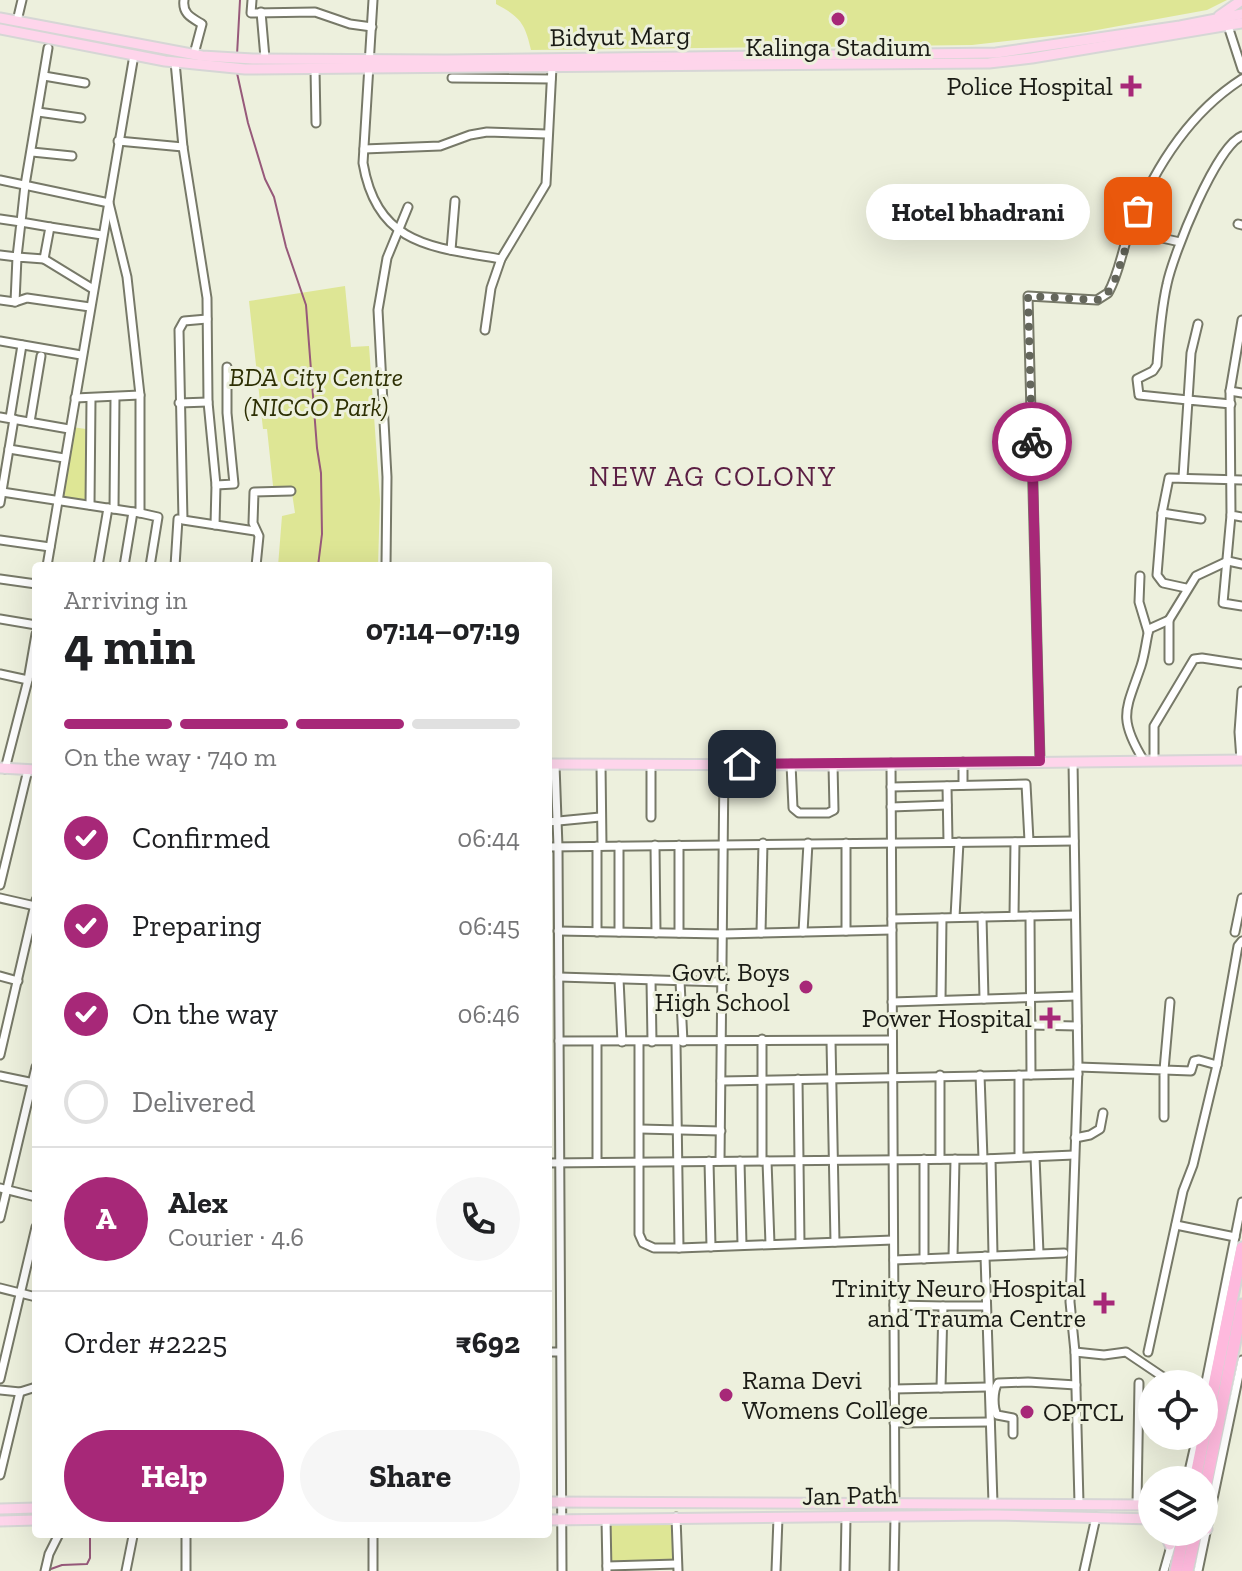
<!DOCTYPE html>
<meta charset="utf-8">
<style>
:root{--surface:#fff;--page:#f6f6f6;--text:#202124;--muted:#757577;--line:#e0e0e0;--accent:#a72878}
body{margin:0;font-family:"Zilla Slab",serif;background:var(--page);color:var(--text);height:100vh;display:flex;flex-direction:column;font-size:30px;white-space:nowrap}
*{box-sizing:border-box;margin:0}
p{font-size:26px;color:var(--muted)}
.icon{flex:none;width:44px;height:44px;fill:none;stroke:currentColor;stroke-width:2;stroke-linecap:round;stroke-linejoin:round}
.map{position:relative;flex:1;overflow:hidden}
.panel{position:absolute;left:32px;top:562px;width:520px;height:976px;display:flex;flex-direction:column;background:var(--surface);border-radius:8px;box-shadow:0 8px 32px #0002}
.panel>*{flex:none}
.buttons{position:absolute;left:1138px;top:1370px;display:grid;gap:16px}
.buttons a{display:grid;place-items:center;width:80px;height:80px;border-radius:50%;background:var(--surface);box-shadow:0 8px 32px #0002;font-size:40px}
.pin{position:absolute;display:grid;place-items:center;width:68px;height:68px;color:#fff;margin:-34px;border-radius:16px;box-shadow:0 4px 12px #0006}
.courier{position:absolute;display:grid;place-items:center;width:80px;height:80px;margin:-40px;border:6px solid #a72878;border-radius:50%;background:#fff;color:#222;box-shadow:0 2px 10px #0007}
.bubble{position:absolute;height:56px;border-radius:28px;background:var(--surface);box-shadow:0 8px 32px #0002;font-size:26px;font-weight:700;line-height:56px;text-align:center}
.head em{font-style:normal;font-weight:700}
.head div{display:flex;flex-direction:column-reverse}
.head{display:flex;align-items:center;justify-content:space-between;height:136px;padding:0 32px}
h1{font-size:52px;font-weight:700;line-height:60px}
.bar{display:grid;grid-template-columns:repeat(4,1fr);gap:12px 8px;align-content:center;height:96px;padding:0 32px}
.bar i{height:10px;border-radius:6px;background:var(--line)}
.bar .on{background:var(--accent)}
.bar p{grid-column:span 4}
.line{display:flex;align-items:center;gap:20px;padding:0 32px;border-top:2px solid var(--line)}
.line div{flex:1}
.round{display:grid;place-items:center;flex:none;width:84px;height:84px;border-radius:42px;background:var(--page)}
ol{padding:0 32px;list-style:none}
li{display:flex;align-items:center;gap:24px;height:88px}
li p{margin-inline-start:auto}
li .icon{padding:8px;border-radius:50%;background:var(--accent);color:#fff;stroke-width:4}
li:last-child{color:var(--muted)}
li i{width:44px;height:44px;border:4px solid var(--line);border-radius:50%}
.cta{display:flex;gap:16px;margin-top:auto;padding:16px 32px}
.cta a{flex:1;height:92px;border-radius:48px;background:var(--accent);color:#fff;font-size:32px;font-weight:700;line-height:92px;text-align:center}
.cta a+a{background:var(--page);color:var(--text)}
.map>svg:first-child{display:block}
.green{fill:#dee695}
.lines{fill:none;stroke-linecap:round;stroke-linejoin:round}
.stream{stroke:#97597a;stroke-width:2}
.minor-casing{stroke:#777968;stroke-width:11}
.major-casing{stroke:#d6d6d5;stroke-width:13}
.highway-casing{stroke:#d6d6d5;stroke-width:15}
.minor{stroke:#fff;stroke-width:7}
.major{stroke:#fed5eb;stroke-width:9}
.highway{stroke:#feb9dd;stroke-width:11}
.done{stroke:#64665b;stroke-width:8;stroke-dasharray:0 14.4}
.route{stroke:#a72878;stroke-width:10}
.poi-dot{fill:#a72878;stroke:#edf0dd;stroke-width:3}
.labels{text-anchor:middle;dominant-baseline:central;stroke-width:6;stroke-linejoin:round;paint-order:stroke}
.street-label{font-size:26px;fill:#1a1b15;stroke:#edf0dd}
.poi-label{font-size:26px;fill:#1a1b15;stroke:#edf0dd;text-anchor:end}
.park-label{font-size:26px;font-style:italic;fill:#2d2f03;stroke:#edf0dd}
.neighbourhood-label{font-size:28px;letter-spacing:2px;fill:#5b1e43;stroke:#edf0dd}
</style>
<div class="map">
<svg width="1242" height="1571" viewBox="0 0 1242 1571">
<rect width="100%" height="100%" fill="#edf0dd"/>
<g class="green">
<path d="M496,0H1227L1207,10L1086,32L972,45L531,50C525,23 520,17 496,4Z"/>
<path d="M345,286L351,347L369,346L380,500L378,566H278L282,516L295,513L292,493L274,495L267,429H263L249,301Z"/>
<path d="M72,427L86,429L85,501L61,497Z"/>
<path d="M675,1518L676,1564L608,1565L607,1520Z"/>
</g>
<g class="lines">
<g class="stream">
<path d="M237,55L240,0"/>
<path d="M237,73L248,123L265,179L274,197L286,247L306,305L317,448L321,473L322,534L318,566"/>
<path d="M48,1570L62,1565L87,1564L90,1558V1534"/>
</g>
<g class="minor-casing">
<g id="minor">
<path d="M184,0C182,14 192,18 202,24L194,54"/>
<path d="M252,0L251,13L315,12L350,24L372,27"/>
<path d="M373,0L363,163C377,245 431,247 501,259"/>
<path d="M261,12L265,58"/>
<path d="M17,21L22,0"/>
<path d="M1228,26L1242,69"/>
<path d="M315,69L316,123"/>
<path d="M44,76L85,83"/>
<path d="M452,78L551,79"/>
<path d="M38,112L81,118"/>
<path d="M118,141L183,147L175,62"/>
<path d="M183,147L207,298L208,402L216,485L215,525"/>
<path d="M364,149L440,146L470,135L487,132L547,134"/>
<path d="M32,152L72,156"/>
<path d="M0,180L109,203L127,277L140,395V513L2,492"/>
<path d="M0,219L21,222L17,257L0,255"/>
<path d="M1238,224L1242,225"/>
<path d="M50,227L102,235"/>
<path d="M1130,231L1180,242"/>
<path d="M451,250L455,201"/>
<path d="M44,259L93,289"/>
<path d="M0,300L15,302L27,298L90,307"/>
<path d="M15,302L17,257L44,259L50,227L21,222L25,185L48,48"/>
<path d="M207,319L184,321L179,330L183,520L255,531"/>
<path d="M1242,320L1230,391L1231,515L1242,517"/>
<path d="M1198,324L1191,353L1188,400L1139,395L1137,379L1153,371L1157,365C1159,338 1161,310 1167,284C1173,255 1216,146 1242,136"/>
<path d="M485,330L491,288L501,259L546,184L552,67"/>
<path d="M0,341L81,355"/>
<path d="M1230,391L1242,393"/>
<path d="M75,398L140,395"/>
<path d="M179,403L208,402"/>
<path d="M0,417L69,429"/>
<path d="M10,418L22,345"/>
<path d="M30,422L41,356"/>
<path d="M9,449L64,458"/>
<path d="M1183,477L1188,400L1231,404"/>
<path d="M216,485L234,484L227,413V367"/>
<path d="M0,503L14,419"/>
<path d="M90,505L91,399"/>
<path d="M114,509L115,397"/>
<path d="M140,513L158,517L150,566"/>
<path d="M1162,513L1201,519"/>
<path d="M1231,515L1223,603L1242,606"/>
<path d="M0,540L50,547"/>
<path d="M47,566L134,55"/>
<path d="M98,566L108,508"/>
<path d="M124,566L133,512"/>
<path d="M175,566L178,519"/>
<path d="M256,566L259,536L253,523L254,492L291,491"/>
<path d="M386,566L387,477L378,310L387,258L408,207"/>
<path d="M1140,576L1139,602L1148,632"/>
<path d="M0,579L36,584"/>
<path d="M1186,588L1163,583L1157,575L1162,513L1169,478L1242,480"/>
<path d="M0,619L36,625"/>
<path d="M1169,660V620L1196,576L1228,561L1242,564"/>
<path d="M0,674L28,680"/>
<path d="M1154,760V726L1194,659L1202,658L1242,664"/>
<path d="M1241,760L1239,732L1242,691"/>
<path d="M1040,761L1028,296L1097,300L1108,293C1119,274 1122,250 1130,229C1153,171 1189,113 1242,79"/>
<path d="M1144,761C1117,717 1126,710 1141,666C1145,654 1146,641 1149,629L1169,620"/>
<path d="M1073,762L1078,1067L1070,1302L1075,1352L1079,1503"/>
<path d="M891,763L895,1503"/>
<path d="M791,764L793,808L799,813H828L834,810L833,765"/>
<path d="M555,765L558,847L562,1571"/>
<path d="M601,765L602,846"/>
<path d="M5,769L28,680L36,634"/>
<path d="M963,785V762"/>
<path d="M947,786L948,842"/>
<path d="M891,787L1026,784L1029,841"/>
<path d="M891,807L947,805"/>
<path d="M651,817V764"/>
<path d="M548,822L600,817"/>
<path d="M655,845L656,933"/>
<path d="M548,847L1074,841"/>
<path d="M0,885L27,774"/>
<path d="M0,898L35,906"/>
<path d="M1014,916L1015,842"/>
<path d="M1030,916L1031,1075"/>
<path d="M955,917L959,842"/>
<path d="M982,917L984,999"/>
<path d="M892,919L1075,915"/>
<path d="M558,931L723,934L892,930"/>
<path d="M846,931V843"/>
<path d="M597,932V846"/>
<path d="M619,932V846"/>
<path d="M803,932L808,843"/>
<path d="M1235,932L1242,898"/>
<path d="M679,933V845"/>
<path d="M761,933L763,843"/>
<path d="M0,976L18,981"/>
<path d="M559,977L723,982"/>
<path d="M619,979L622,1042"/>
<path d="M651,980L652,1042"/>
<path d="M680,981L683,1042"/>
<path d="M941,1000L942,918"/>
<path d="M892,1002L1076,996"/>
<path d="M1170,1002L1164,1070L1191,1071L1194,1061L1199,1060L1217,1065"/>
<path d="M1030,1025L1077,1026"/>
<path d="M559,1041L892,1040"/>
<path d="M831,1041L835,1242"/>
<path d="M639,1042V1234L643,1243L654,1248H679L893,1240"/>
<path d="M676,1042L679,1248"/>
<path d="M0,1055L36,900"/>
<path d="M1078,1067L1164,1070V1117"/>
<path d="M940,1075V1159"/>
<path d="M980,1075L983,1159"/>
<path d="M1019,1075V1157"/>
<path d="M0,1076L34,1083"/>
<path d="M798,1079L800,1243"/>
<path d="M721,1081L1078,1074"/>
<path d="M640,1129L721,1131"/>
<path d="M1075,1138L1090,1135L1100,1129L1103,1113"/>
<path d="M1035,1157L1039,1253"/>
<path d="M991,1159L993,1255"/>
<path d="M709,1161L711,1247"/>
<path d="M720,1161L724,765"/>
<path d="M740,1161L742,1245"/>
<path d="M762,1161V1039"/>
<path d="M767,1161L770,1244"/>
<path d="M597,1162V1042"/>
<path d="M548,1163L983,1159L1074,1155"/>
<path d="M0,1188L36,1197"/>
<path d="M0,1218L36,1067"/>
<path d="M1176,1225L1235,1237"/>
<path d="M985,1256L993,1503"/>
<path d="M953,1257L955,1159"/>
<path d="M924,1259V1159"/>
<path d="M894,1260L1064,1253"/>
<path d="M0,1288L36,1297"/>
<path d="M894,1305L943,1306"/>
<path d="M548,1352H560"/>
<path d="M1075,1352L1104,1355L1126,1352L1169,1381"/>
<path d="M1148,1352L1183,1191L1193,1165L1217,1065L1238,946L1242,941"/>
<path d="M0,1379L36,1227"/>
<path d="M941,1388L943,1306H986"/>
<path d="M894,1389L988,1387"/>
<path d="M0,1390L20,1392L36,1387"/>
<path d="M1204,1392L1242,1202"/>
<path d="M894,1423L990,1422"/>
<path d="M1013,1434V1418L997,1415C993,1407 993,1391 998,1383L1028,1382L1076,1385"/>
<path d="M0,1475L20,1392"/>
<path d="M1187,1480L1197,1436"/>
<path d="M1137,1504L1139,1383"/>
<path d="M676,1517L678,1571"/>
<path d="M606,1519L607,1571"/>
<path d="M607,1566L677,1564"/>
<path d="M45,1571L49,1554L59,1534"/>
<path d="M126,1571L133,1536"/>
<path d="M186,1571V1534"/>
<path d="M373,1571V1534"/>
<path d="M776,1571L778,1518"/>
<path d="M845,1571L846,1518"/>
<path d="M894,1571L895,1517"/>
<path d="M1084,1571L1096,1517"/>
<path d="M1164,1571L1175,1532"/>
<path d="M1198,1571L1242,1360"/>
</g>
</g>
<g class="major-casing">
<g id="major">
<path d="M1219,16L1242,0"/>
<path d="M0,18L202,56L253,59L446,60L996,53L1180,26L1242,14"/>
<path d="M0,29L165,61L245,69L989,63L1032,58L1242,23"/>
<path d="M548,764L833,765L1242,760"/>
<path d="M0,768L36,770"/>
<path d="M548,1502L1152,1505"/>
<path d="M0,1509L36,1508"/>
<path d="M1204,1514H1209"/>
<path d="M548,1520L994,1515L1152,1519"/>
<path d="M0,1521L36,1520"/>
<path d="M1204,1528L1207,1529"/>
<path d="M1164,1532L1170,1545"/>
</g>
</g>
<g class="highway-casing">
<g id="highway">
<path d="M1204,1435L1242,1248"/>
<path d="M1195,1480L1204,1436"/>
<path d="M1204,1494L1242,1305"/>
<path d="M1176,1571L1184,1532"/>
<path d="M1187,1571L1196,1532"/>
</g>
</g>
<use href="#minor" class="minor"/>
<use href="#major" class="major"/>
<use href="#highway" class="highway"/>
</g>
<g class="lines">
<path class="done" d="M1032,442L1028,296L1097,300L1105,297L1114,283L1138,211"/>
<path class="route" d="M742,764L1040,761L1032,442"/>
</g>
<g class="poi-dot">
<circle cx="838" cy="19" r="8"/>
<path d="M1127 74h8v8h8v8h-8v8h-8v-8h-8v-8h8z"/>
<circle cx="806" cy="987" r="8"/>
<path d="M1046 1006h8v8h8v8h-8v8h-8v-8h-8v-8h8z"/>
<path d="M1100 1291h8v8h8v8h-8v8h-8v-8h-8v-8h8z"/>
<circle cx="726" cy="1395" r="8"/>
<circle cx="1027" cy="1412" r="8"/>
</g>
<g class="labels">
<g class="street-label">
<text transform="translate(620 36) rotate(-1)">Bidyut Marg</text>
<text transform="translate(850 1495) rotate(-1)">Jan Path</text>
</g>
<g class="poi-label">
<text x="838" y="47" text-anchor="middle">Kalinga Stadium</text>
<text x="1113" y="86">Police Hospital</text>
<text x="790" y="972">Govt. Boys<tspan x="790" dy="30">High School</tspan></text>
<text x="1032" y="1018">Power Hospital</text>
<text x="1086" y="1288">Trinity Neuro Hospital<tspan x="1086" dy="30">and Trauma Centre</tspan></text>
<text x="742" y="1380" text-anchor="start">Rama Devi<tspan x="742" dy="30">Womens College</tspan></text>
<text x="1043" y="1412" text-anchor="start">OPTCL</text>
</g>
<g class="park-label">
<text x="316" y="377">BDA City Centre<tspan x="316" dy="30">(NICCO Park)</tspan></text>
</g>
<g class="neighbourhood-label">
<text x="713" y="476">NEW AG COLONY</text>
</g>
</g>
</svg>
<div class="buttons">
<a><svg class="icon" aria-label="locate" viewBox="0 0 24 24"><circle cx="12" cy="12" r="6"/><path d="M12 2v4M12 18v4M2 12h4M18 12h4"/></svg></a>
<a><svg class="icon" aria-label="layers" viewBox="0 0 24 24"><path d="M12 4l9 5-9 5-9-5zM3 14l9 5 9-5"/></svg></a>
</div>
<div class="pin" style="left:1138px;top:211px;background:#ea580c"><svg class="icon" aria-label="bag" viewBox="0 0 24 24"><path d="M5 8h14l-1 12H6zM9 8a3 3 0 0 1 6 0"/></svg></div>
<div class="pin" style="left:742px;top:764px;background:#1f2937"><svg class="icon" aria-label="home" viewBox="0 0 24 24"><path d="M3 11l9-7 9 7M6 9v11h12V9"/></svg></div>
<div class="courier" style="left:1032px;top:442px"><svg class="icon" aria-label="bike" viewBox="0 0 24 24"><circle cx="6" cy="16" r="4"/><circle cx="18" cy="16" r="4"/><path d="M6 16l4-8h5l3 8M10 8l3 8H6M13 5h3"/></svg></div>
<div class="bubble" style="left:866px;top:184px;width:224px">Hotel bhadrani</div>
<section class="panel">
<div class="head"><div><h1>4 min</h1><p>Arriving in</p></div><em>07:14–07:19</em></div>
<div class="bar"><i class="on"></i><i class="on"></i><i class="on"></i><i></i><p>On the way · 740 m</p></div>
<ol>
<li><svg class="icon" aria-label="check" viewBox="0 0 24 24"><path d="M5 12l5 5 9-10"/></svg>Confirmed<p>06:44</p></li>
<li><svg class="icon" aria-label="check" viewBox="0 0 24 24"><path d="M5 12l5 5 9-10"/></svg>Preparing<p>06:45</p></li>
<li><svg class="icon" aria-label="check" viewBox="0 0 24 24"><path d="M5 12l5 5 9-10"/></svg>On the way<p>06:46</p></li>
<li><i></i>Delivered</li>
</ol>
<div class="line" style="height:144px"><b class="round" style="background:var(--accent);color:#fff">A</b><div><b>Alex</b><p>Courier · 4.6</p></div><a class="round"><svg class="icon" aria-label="phone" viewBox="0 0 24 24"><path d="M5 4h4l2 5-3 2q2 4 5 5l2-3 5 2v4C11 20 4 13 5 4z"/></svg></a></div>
<div class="line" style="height:104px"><div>Order #2225</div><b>₹692</b></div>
<div class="cta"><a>Help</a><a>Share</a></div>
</section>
</div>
